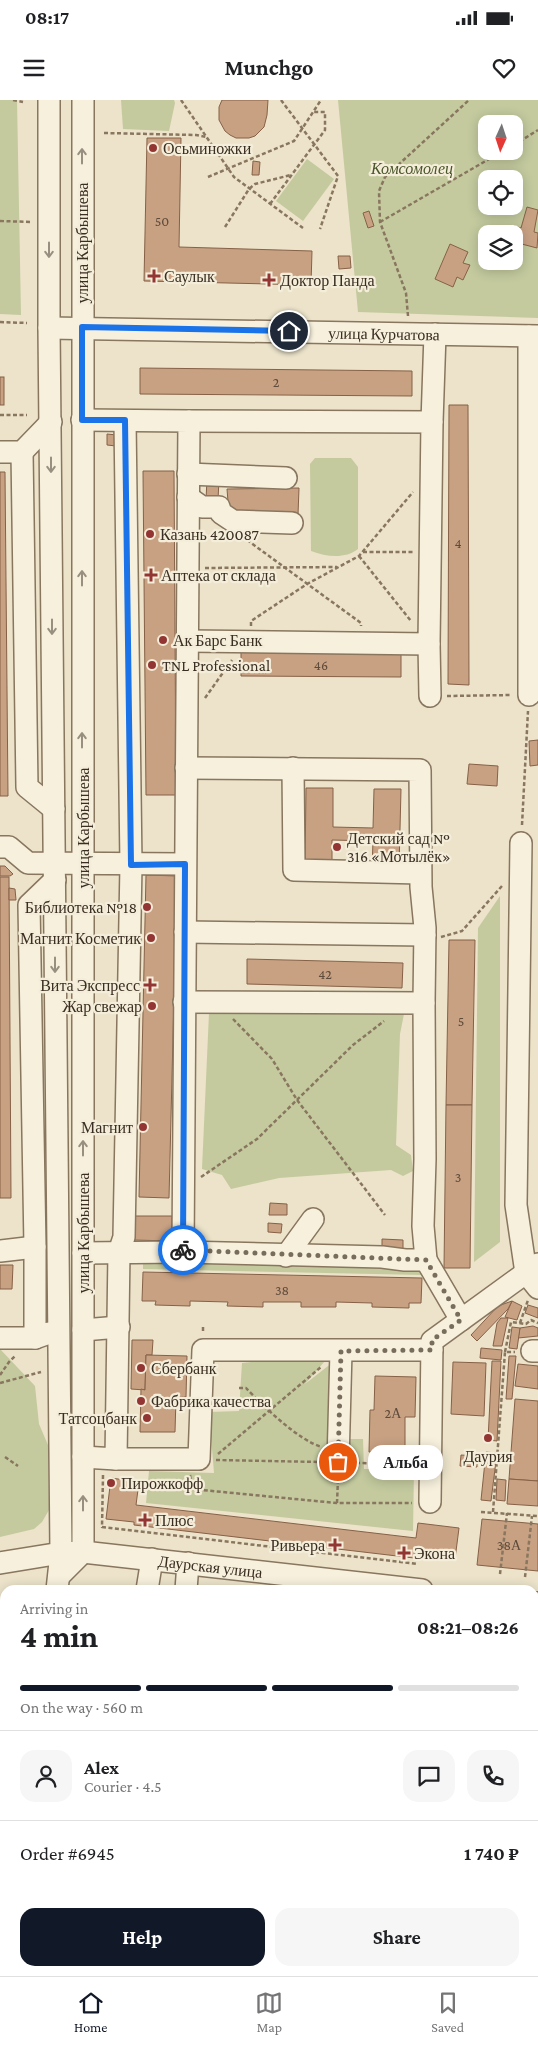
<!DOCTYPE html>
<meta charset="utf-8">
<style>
:root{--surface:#fff;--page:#f6f6f6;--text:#202124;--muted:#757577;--line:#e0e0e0;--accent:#111827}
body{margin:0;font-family:"Crimson Pro",serif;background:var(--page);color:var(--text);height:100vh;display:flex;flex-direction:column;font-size:19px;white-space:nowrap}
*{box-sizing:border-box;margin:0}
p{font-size:16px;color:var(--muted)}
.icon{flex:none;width:28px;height:28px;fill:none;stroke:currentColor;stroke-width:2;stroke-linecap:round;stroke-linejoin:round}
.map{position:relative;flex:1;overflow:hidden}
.panel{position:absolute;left:0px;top:1485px;width:539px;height:391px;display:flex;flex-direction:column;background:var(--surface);border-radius:15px 15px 0 0;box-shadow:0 2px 12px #0003}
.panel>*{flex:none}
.needle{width:32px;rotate:183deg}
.buttons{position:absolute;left:478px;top:15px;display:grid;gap:10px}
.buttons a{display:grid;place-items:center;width:45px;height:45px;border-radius:10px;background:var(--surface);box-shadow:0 2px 12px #0003;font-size:25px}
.pin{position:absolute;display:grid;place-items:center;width:42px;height:42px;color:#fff;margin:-21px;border:2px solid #fff;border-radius:50%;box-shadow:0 1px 5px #0007}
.courier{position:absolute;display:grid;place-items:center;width:50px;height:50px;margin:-25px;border:4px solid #1a73e8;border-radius:50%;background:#fff;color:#222;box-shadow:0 1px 6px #0007}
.bubble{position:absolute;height:35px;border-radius:15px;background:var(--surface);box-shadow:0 2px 12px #0003;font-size:16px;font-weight:700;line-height:35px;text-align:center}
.headline em{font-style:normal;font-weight:700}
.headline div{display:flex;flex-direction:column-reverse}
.headline{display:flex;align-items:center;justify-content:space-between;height:85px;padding:0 20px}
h1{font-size:32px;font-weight:700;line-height:38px}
.bar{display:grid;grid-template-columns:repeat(4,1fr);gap:8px 5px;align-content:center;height:60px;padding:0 20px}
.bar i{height:6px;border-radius:4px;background:var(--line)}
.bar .selected{background:var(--accent)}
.bar p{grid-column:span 4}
.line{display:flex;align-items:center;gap:12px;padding:0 20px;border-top:1px solid var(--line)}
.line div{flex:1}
.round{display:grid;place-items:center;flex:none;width:52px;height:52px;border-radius:15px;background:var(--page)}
.action{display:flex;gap:10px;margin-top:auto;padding:10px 20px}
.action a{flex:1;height:58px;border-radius:15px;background:var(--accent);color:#fff;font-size:20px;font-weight:700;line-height:58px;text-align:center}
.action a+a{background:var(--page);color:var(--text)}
.status{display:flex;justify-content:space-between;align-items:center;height:35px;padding:0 25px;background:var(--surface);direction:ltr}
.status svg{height:14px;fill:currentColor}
header{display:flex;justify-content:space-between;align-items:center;height:65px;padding:0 20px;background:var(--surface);font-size:22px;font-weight:700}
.dock{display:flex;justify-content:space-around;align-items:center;height:70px;border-top:1px solid var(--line);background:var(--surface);font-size:14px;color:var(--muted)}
.dock a{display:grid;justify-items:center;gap:2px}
.dock .selected{color:var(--accent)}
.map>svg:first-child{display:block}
.green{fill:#c4ca9e;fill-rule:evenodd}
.building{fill:#c8a183;stroke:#866147}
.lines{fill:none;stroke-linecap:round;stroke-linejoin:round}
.minor-casing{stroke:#88765f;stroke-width:24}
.path{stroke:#88765f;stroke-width:2.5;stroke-dasharray:4 2.5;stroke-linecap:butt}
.minor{stroke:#f7f0dd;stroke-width:21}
.oneway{stroke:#988f80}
.done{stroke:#786d5d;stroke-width:5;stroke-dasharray:0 9}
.route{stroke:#1a73e8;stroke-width:6}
.poi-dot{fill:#933533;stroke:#f4edd9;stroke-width:2}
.labels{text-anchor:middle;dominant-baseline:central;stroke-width:4.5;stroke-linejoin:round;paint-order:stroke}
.number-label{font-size:14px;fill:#5e4b3a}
.poi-label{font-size:16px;fill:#3a2e22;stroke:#f4edd9;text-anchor:start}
.park-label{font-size:16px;font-style:italic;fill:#49552a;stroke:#f4edd9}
.street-label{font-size:16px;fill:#3a2e22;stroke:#f4edd9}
</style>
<div class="status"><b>08:17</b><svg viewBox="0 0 49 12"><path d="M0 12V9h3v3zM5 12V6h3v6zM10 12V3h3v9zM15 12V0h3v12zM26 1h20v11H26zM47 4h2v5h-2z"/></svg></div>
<header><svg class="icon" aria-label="menu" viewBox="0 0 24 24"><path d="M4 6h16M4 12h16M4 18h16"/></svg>Munchgo<svg class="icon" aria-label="heart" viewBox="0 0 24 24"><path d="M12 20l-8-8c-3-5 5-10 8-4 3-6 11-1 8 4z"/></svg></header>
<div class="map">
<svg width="538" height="1876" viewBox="0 0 538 1876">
<rect width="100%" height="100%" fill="#ece3ca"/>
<g class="green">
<path d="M0,0H17L21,215L0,214Z"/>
<path d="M121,0H174L175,3L169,31L123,29Z"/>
<path d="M338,0H538V218L358,212ZM486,24H514V51H486ZM486,79H514V106H486ZM486,134H514V161H486Z"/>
<path d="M307,59L334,79L303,121L276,101Z"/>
<path d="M315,358H351L358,367V449C345,459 327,457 311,451L310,364Z"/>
<path d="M500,796V1142L474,1162L478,828Z"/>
<path d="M209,913L404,914L400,934L396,1045L411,1055L413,1071L403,1076L391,1070L279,1078L231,1089L222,1075L202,1069Z"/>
<path d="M143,1161L422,1166V1175L143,1169Z"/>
<path d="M0,1249L35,1286L39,1324L48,1345L49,1410L42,1422L34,1429L0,1437Z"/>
<path d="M331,1254L305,1284L337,1259L335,1339H363L364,1369H414L413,1431L146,1403L149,1371L214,1373L209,1312L239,1311L242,1263Z"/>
<path d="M534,1541L538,1542V1599L535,1604H534Z"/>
</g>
<g class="building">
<path d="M222,0H268L267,15L264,27L255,36L249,38H236L230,35L225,31L219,20V7Z"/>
<path d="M147,38H181L179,147L312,151L311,185L144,181Z"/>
<path d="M253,61L260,62L259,75H252Z"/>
<path d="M527,107L538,110L534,132L538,133L537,148L514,142V134H511L514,126L521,128Z"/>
<path d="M369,111L374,126L368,128L363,113Z"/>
<path d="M450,144L468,152L463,163L470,165L463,180L457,177L453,187L435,179Z"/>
<path d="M338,156H350L351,168L339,169Z"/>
<path d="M140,268L412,271V296L140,294Z"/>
<rect x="0" y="277" width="4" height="28"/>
<path d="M449,305H468L469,585L448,584Z"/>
<path d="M107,334L117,335L116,346L107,345Z"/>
<path d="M143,371H174L176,695H146Z"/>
<path d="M0,372H5L8,696H0Z"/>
<path d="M207,379H219L218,400H206Z"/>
<path d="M299,388L298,415L229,414L227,389Z"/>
<path d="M241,552L401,553V577L241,576Z"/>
<path d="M538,640V665L530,666L529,641Z"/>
<path d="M469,664L498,666L497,686L467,684Z"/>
<path d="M306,688H333V727L373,728L374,689H401L399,769L372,768L373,741L332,740V767H305Z"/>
<path d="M0,766H5L13,774L10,776H0Z"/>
<path d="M146,775L177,776L169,1098L139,1097Z"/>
<path d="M0,777H9L11,1098H0Z"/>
<path d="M9,788L15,789L16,800H9Z"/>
<path d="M449,840H475L472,1005H446Z"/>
<path d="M247,859L403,863L402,888L247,884Z"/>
<path d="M446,1005H472L470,1168H444Z"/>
<path d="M270,1103L287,1104V1115H269Z"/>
<path d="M134,1116H172V1141L133,1140Z"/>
<path d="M268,1123L282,1124L281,1133L268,1132Z"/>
<path d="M382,1139L403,1140V1154L382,1153Z"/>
<path d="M0,1165H13L12,1189H0Z"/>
<path d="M143,1172L422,1178L421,1203H409V1208L372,1207V1203L336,1202V1207H301V1202H263V1207L227,1206L228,1202L190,1201V1206L155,1205L156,1201H142Z"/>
<path d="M512,1201L522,1206L517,1220L505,1217Z"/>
<path d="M512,1201L508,1209L477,1241L471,1235L498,1206Z"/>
<path d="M528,1205L538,1208V1218L525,1213Z"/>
<path d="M501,1218H508L502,1246H493L497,1223Z"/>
<path d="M533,1226L538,1228V1236L518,1238L520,1228Z"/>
<path d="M512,1227L520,1228L517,1249L509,1248Z"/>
<path d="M132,1240H153L152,1255H146L145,1290L131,1289Z"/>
<path d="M481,1248L502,1250L501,1260L480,1258Z"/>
<path d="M146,1255L187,1256L186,1297H176L175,1332H140L141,1289L145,1290Z"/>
<path d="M509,1256H516L512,1299H506Z"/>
<path d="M492,1261H501L497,1341L488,1340Z"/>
<path d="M453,1262L486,1263L484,1316L451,1314Z"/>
<path d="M518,1264L538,1266V1289L515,1286Z"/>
<path d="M375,1276L416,1277L415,1317H405V1353L369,1352L370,1310H374Z"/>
<path d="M515,1299L538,1301V1381L509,1379Z"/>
<path d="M486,1352L497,1353L491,1401L481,1400Z"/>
<path d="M461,1355L477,1356V1367L460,1366Z"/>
<path d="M111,1378L139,1382L136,1405L416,1438L418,1423L459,1428L455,1459L414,1454V1458L134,1425V1422L106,1419Z"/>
<path d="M497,1379L506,1380L505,1401L496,1400Z"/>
<path d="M509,1379L538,1381V1406L507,1404Z"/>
<path d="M482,1419L538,1424V1471L477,1465Z"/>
<path d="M0,1548H5V1672L1,1704Z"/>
<path d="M36,1871H71L70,1876H36Z"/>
<path d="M230,1871H256V1876H229Z"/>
<path d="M337,1871H368L367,1876H337Z"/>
</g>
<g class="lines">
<g class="minor-casing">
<g id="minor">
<path d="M49,0V228L61,1453L57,1490"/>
<path id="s1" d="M49,228L538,236"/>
<path d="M82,320L189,321L183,1152L83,1153"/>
<path d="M432,322L435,234"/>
<path d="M0,352H22L51,322"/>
<path d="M22,352L27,687L54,709"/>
<path d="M188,374L286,378"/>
<path d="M188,397L202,407H219L221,413L233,421L292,423"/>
<path d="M187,541L429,544L432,322L189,321"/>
<path d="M429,544L430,596"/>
<path d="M529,595V236"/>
<path d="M186,668L420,670L421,787L425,828L424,903"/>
<path d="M293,668L294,770L420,773"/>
<path d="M521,743L516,1105L526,1173L538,1188"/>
<path d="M0,747H9L28,763L185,764"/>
<path d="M185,832L425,835"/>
<path d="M0,1151L35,1147"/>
<path d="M183,1152L382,1157L405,1160H426L423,1126L425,1059L424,903L184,902"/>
<path d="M286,1156L313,1119"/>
<path d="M426,1160L461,1220"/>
<path d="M83,1230L119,1227"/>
<path d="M0,1238H35L49,1233"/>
<path d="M35,1238V1147L29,805L55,780"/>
<path d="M532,1251H538"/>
<path d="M83,1357L116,1359L119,1152L124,1137L131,765L125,321"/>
<path d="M116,1359H199L203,1250H432"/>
<path d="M338,1362L341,1251"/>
<path d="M430,1402L432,1241L538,1164"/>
<path id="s2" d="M0,1463L61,1453L83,1452L422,1490"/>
<path d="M59,1476L83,1452V0"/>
<path d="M147,1490L152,1459"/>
<path d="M186,1490L188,1463"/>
<path d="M534,1503H538"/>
<path d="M0,1530L5,1531"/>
<path d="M0,1816L5,1817"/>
<path d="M534,1850L538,1809"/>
<path d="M14,1876V1871"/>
<path d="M214,1876V1871"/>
<path d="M292,1876V1871"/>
<path d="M388,1876V1871"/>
<path d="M426,1876L427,1871"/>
<path d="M531,1876L532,1871"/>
</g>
</g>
<g class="path">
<path d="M13,0L23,2"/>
<path d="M181,0L234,77L303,128"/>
<path d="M281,0L338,76L320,129"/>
<path d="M104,33L196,35L206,37"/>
<path d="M514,45L538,30"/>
<path d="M208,77L294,41L321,0"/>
<path d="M270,104L325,30V12H313"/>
<path d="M0,121L32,122"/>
<path d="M380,122L503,51"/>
<path d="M225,127L249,89L255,84L291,75"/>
<path d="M408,216L406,193L380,122L379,91L385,77L469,0"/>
<path d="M0,222L27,223"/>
<path d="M0,315H27"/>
<path d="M247,440L361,523V526"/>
<path d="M363,452H414"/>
<path d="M359,456L411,521"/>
<path d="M205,468L337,467"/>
<path d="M251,526V521L307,484L359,456L413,392"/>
<path d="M447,596L511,595"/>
<path d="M205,598L232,560"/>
<path d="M522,725L528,611"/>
<path d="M441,837L462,831L502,786"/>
<path d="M233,919L272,959L297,1000L385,1115"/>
<path d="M201,1077L257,1039L353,945L384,921"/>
<path d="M520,1223L528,1200"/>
<path d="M203,1227V1233"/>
<path d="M505,1252L511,1222L526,1224L531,1220L538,1223"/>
<path d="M0,1275L9,1262L16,1255"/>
<path d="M0,1283L41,1272"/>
<path d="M239,1288H246C262,1305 299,1341 322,1347"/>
<path d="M218,1354L321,1267"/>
<path d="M5,1357L18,1366"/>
<path d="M216,1360L320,1362"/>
<path d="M356,1363L413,1364"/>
<path d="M103,1375L102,1427L418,1464"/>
<path d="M190,1375L192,1389L337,1403H412"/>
<path d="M337,1403L338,1379"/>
<path d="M481,1412L538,1416"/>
<path d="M493,1412L505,1252H515"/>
<path d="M500,1474L507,1413"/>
<path d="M525,1477L532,1416"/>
<path d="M534,1713L538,1667"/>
</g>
<use href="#minor" class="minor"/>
</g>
<defs><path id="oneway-shaft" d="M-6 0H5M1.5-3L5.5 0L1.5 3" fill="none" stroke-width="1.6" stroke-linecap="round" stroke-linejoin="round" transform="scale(1.25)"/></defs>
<g class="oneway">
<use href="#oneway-shaft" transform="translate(82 56) rotate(-90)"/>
<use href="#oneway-shaft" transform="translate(49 150) rotate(90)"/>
<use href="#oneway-shaft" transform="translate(51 365) rotate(90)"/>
<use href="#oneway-shaft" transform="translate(82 478) rotate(-90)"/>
<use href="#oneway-shaft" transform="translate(52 527) rotate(90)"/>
<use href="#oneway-shaft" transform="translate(82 640) rotate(-90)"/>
<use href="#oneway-shaft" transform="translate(55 865) rotate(90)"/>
<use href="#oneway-shaft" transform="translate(83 1048) rotate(-90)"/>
<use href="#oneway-shaft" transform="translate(83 1403) rotate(-90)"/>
</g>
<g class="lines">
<path class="done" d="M183,1150L426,1160L461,1220L432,1240V1250L341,1251L338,1362"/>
<path class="route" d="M183,1150L185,764L131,765L125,320H82V227L289,231"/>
</g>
<g class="poi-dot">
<circle cx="153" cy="48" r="5"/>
<path d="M151.5 168.5h5v5h5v5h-5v5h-5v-5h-5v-5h5z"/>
<path d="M266.5 172.5h5v5h5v5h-5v5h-5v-5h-5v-5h5z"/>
<circle cx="150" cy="434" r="5"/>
<path d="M148.5 467.5h5v5h5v5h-5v5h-5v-5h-5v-5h5z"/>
<circle cx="163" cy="540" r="5"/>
<circle cx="152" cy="565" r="5"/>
<circle cx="337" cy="747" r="5"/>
<circle cx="147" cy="807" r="5"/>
<circle cx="151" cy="838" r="5"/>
<path d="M147.5 877.5h5v5h5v5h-5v5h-5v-5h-5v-5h5z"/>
<circle cx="152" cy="906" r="5"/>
<circle cx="143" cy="1027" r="5"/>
<circle cx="141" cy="1268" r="5"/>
<circle cx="141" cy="1301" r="5"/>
<circle cx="147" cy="1318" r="5"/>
<circle cx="488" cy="1338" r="5"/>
<circle cx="111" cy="1383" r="5"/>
<path d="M142.5 1412.5h5v5h5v5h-5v5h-5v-5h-5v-5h5z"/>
<path d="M332.5 1437.5h5v5h5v5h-5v5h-5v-5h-5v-5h5z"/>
<path d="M401.5 1445.5h5v5h5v5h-5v5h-5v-5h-5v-5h5z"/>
</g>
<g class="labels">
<g class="number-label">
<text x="162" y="121">50</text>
<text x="276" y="282">2</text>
<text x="458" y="443">4</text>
<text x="321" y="565">46</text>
<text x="325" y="874">42</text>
<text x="461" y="921">5</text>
<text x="458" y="1077">3</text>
<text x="282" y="1190">38</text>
<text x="393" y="1313">2А</text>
<text x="509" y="1445">38А</text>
</g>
<g class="poi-label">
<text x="163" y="48">Осьминожки</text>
<text x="164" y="176">Саулык</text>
<text x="280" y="180">Доктор Панда</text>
<text x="160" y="434">Казань 420087</text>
<text x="161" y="475">Аптека от склада</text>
<text x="173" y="540">Ак Барс Банк</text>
<text x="162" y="565">TNL Professional</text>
<text x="347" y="738">Детский сад №<tspan x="347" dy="18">316 «Мотылёк»</tspan></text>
<text x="137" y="807" text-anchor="end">Библиотека №18</text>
<text x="141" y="838" text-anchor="end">Магнит Косметик</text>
<text x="140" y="885" text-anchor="end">Вита Экспресс</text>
<text x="142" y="906" text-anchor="end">Жар свежар</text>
<text x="133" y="1027" text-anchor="end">Магнит</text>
<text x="151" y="1268">Сбербанк</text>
<text x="151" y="1301">Фабрика качества</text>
<text x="137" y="1318" text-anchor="end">Татсоцбанк</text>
<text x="488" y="1356" text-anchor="middle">Даурия</text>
<text x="121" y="1383">Пирожкофф</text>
<text x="155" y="1420">Плюс</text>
<text x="325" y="1445" text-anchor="end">Ривьера</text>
<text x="414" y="1453">Экона</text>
</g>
<g class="park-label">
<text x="412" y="68">Комсомолец</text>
</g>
<g class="street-label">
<text transform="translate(82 143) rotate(-90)">улица Карбышева</text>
<text stroke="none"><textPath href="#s1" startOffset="335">улица Курчатова</textPath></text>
<text transform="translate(83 728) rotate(-90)">улица Карбышева</text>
<text transform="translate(83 1133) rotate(-90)">улица Карбышева</text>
<text stroke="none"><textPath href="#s2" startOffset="212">Даурская улица</textPath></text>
</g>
</g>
</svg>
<div class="buttons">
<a><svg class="needle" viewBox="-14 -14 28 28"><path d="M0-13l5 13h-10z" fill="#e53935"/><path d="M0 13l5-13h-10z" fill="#757577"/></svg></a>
<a><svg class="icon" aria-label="locate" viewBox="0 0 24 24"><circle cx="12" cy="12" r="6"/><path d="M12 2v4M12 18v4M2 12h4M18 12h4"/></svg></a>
<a><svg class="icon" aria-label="layers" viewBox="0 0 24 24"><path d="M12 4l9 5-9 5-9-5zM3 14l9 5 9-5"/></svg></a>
</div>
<div class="pin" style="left:338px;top:1362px;background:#ea580c"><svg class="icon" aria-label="bag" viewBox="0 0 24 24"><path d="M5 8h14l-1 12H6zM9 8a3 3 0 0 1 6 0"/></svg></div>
<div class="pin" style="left:289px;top:231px;background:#1f2937"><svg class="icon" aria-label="home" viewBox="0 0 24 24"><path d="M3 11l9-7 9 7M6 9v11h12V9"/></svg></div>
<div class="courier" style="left:183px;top:1150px"><svg class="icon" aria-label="bike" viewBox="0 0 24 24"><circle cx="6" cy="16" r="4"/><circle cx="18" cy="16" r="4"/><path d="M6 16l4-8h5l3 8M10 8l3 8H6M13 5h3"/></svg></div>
<div class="bubble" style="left:368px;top:1345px;width:75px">Альба</div>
<section class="panel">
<div class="headline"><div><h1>4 min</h1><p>Arriving in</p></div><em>08:21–08:26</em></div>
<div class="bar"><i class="selected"></i><i class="selected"></i><i class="selected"></i><i></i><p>On the way · 560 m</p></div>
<div class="line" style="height:90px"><a class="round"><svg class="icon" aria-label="person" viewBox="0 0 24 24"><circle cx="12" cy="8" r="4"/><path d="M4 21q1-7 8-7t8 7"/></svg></a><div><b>Alex</b><p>Courier · 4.5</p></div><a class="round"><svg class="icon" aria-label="chat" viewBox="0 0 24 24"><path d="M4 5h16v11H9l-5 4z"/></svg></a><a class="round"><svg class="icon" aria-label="phone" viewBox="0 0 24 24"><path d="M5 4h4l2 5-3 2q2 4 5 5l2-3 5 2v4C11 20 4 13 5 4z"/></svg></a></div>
<div class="line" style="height:65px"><div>Order #6945</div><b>1 740 ₽</b></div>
<div class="action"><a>Help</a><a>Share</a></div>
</section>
</div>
<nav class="dock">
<a class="selected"><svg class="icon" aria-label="home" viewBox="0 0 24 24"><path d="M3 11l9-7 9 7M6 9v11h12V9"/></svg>Home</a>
<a><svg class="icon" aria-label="map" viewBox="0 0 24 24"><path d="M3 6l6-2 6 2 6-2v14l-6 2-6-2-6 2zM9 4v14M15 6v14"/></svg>Map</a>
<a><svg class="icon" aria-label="saved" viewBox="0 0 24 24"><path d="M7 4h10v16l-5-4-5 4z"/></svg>Saved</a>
</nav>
